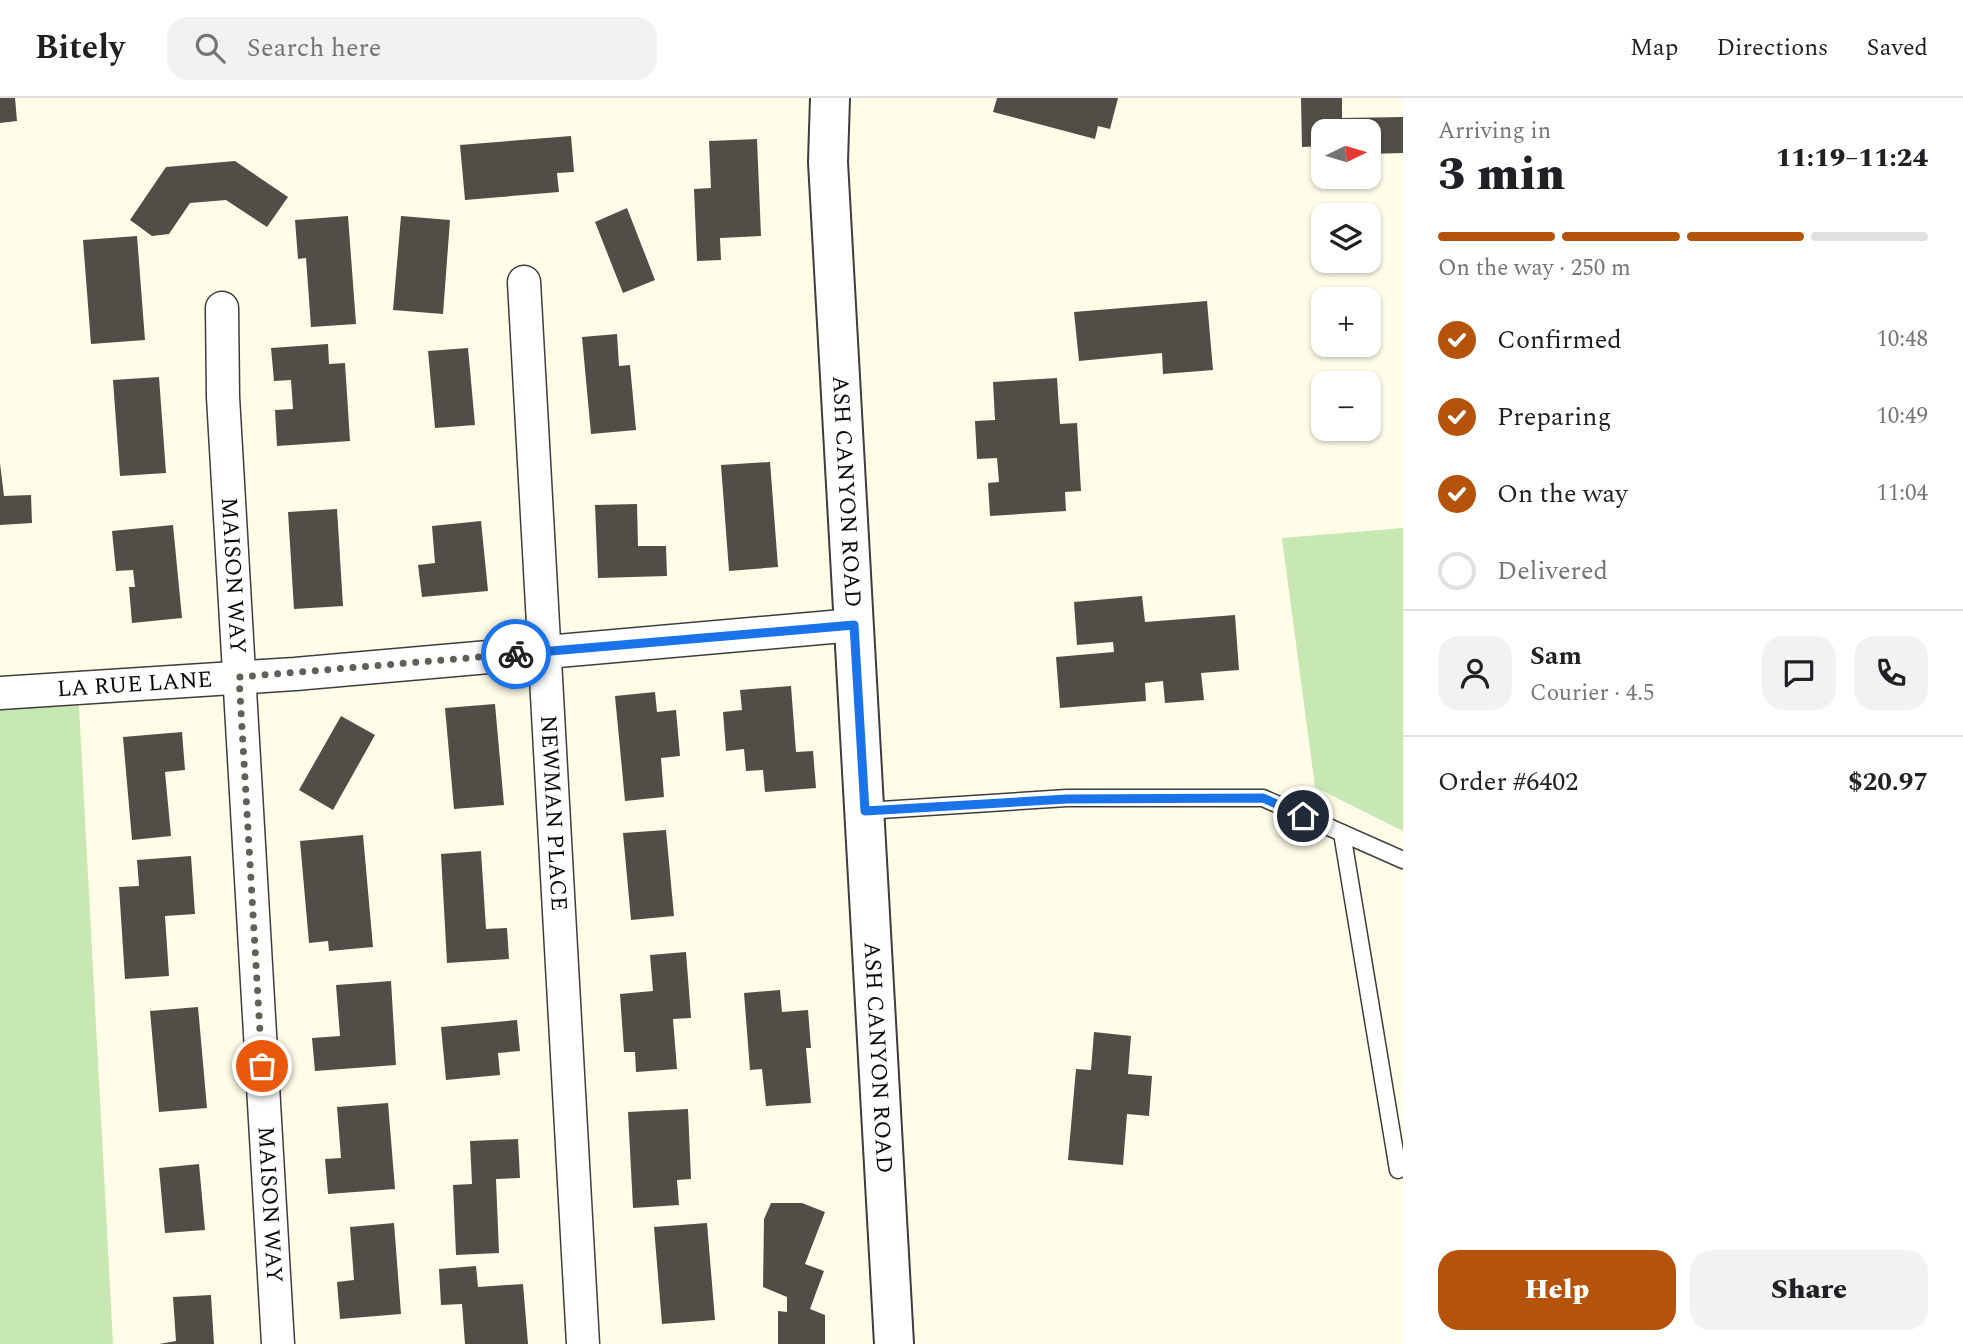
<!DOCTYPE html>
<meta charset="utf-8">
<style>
:root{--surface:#fff;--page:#f2f2f2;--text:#202124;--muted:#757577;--line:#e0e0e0;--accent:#b45309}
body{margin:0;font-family:Spectral,serif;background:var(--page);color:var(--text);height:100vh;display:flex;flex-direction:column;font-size:26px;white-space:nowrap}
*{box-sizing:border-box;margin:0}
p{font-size:23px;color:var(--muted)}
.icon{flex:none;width:38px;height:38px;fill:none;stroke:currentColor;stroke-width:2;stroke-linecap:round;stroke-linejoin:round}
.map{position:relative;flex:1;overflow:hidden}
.sheet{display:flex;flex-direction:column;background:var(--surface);width:560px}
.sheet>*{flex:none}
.needle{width:46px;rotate:85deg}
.controls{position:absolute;left:1311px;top:21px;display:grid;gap:14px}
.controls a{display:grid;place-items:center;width:70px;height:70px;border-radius:14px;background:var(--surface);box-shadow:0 2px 5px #0004;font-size:35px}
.pin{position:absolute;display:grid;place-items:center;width:60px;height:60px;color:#fff;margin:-30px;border:4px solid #fff;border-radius:50%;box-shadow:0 2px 7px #0007}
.courier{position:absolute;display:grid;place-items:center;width:70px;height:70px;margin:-35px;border:5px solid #1a73e8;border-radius:50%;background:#fff;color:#222;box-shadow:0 2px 9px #0007}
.overview em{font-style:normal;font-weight:800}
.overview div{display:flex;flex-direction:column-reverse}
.overview{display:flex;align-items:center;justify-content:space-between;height:119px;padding:0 35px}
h1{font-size:46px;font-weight:800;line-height:52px}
.bar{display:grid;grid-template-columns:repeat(4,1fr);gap:10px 7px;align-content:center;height:84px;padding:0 35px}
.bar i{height:9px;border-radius:5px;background:var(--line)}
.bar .selected{background:var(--accent)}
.bar p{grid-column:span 4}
.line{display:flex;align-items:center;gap:18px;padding:0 35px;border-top:2px solid var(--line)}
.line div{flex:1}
.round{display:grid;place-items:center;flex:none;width:74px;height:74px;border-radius:21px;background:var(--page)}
ol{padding:0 35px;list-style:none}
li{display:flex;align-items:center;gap:21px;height:77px}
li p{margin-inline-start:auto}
li .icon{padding:7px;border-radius:50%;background:var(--accent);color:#fff;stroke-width:4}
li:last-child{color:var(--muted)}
li i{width:38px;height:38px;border:4px solid var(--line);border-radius:50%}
.action{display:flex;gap:14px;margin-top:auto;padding:14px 35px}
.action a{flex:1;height:80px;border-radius:21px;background:var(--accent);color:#fff;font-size:28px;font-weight:800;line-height:80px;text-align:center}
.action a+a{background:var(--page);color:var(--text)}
header{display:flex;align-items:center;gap:42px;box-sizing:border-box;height:98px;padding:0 35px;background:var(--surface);border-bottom:2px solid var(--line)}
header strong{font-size:33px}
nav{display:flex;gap:38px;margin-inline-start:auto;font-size:24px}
.search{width:490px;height:63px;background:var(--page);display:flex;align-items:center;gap:18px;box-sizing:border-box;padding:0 24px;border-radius:21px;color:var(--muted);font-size:26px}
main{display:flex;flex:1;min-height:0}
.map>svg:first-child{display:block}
.green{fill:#c8e8b3}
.building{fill:#534d47}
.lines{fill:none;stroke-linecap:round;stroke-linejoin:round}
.service-casing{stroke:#3d3d3d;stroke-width:19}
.minor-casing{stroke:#3d3d3d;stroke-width:35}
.tertiary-casing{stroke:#3d3d3d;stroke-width:42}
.service{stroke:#fff;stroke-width:16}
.minor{stroke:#fff;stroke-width:32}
.tertiary{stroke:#fff;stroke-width:38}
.done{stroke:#605f58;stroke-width:7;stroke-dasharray:0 12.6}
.route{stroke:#1a73e8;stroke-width:9}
.labels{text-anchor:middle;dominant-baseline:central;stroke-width:7;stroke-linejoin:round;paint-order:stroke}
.street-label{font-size:23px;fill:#0a0a0a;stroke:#fff}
</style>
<header>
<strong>Bitely</strong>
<div class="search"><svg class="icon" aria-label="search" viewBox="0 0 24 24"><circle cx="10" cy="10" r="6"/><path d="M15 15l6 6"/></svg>Search here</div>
<nav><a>Map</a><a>Directions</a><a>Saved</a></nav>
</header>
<main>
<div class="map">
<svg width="1403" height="1246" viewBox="0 0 1403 1246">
<rect width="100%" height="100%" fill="#fffde8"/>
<g class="green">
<path d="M1403,430V733L1315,689L1282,440Z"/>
<path d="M0,602L79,608L113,1246H0Z"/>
</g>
<g class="building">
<path d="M0,0H15L17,23L0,25Z"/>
<path d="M997,0H1118L1110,31L1098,28L1095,41L993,14Z"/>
<path d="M1301,0H1342V20L1403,19V55L1368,56V33H1323V48L1302,49Z"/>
<path d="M571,38L574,74L557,75L559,94L465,102L460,47Z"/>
<path d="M757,41L761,138L720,140L721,162L697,163L694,91L711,90L709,43Z"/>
<path d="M235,63L288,99L267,129L226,102L190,105L169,136L152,138L130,122L166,69Z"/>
<path d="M627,110L655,182L623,195L595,124Z"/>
<path d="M348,118L356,226L311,229L306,160L298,161L295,122Z"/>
<path d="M401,118L450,122L443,216L393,212Z"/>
<path d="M137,138L145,242L91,246L83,142Z"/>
<path d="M1207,203L1213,272L1163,276L1162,255L1079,263L1074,214Z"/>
<path d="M617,236L619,268L630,267L636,332L591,336L582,239Z"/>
<path d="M328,246L329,266L345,265L350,343L277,348L275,312L293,311L291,282L274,283L271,250Z"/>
<path d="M468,250L475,327L435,330L428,253Z"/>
<path d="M159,279L166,375L120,378L113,282Z"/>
<path d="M1057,280L1060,326L1077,325L1081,393L1065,394L1066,413L990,418L988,385L999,384L997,360L977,361L975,323L995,322L993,284Z"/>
<path d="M770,364L778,469L729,473L721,367Z"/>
<path d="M0,365L4,398L31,397L32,425L0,427Z"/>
<path d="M637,406L638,448H666L667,478L598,480L595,407Z"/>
<path d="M337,411L343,508L294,511L288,414Z"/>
<path d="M481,423L488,493L422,499L418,467L435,465L432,428Z"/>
<path d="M173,427L182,520L132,525L129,489H135L133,472L116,473L112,433Z"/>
<path d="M1142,498L1145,524L1235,517L1239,572L1201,575L1204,602L1165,605L1163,583L1145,585L1146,603L1060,610L1056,559L1114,554L1113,544L1077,547L1074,504Z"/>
<path d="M791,588L796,654L813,653L816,690L765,694L763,672L746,673L744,651L726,653L723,614L742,612L740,592Z"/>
<path d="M655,594L657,614L676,612L680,658L661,660L664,699L625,703L615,598Z"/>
<path d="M495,606L504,707L454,711L445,610Z"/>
<path d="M341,618L375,637L333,712L299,692Z"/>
<path d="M182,634L185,672L165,674L171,738L132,742L123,639Z"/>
<path d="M666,732L674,818L631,822L623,735Z"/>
<path d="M363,737L373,849L329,853L328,843L309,845L300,743Z"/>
<path d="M481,753L486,831L507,830L509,861L447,865L441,756Z"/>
<path d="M191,758L195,816L165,818L169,878L125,881L119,789L139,788L137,762Z"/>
<path d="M686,854L691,920L673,921L677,971L636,974L635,954H624L620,896L653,893L650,857Z"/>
<path d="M391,883L396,967L315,973L312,940L340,938L336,887Z"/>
<path d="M780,892L782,914L808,912L811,950H806L811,1005L766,1008L762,971L750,972L744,895Z"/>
<path d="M198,909L207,1010L159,1014L150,913Z"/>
<path d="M517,922L520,953L498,955L500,977L446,982L441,929Z"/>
<path d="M1094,934L1131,938L1128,976L1152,978L1149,1018L1127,1016L1123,1067L1068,1062L1076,971L1091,972Z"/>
<path d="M388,1005L395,1091L328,1096L325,1061L341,1060L337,1009Z"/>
<path d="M688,1011L691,1081L677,1082L679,1107L633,1110L628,1014Z"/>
<path d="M518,1041L520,1080L496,1081L499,1155L456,1157L453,1087L472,1086L470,1043Z"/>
<path d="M199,1066L205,1132L165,1135L159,1070Z"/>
<path d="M771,1105H802L825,1114L805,1166L824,1173L810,1211L825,1217V1246H778V1213L787,1214V1199L763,1189L764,1121Z"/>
<path d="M394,1125L401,1216L340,1221L337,1184L354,1182L350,1129Z"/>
<path d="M707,1125L715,1222L662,1226L654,1129Z"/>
<path d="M476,1168L478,1189L523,1186L528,1246H465L462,1206L441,1207L439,1171Z"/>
<path d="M211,1197L214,1246H159L176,1243L173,1199Z"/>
</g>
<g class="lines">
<g class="service-casing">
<g id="service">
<path d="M865,713L1067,700H1263L1403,762"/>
<path d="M1342,735L1398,1072"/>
</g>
</g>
<g class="minor-casing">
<g id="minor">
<path id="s1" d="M524,184L583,1246"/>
<path id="s2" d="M222,210L223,299L278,1246"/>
<path id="s3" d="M0,595L295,576L854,527"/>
</g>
</g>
<g class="tertiary-casing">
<g id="tertiary">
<path id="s4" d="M830,0L828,64L894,1246"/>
</g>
</g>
<use href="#service" class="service"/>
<use href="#minor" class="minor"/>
<use href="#tertiary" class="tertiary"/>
</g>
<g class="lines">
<path class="done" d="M262,968L239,579L516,556"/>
<path class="route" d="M516,556L854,527L865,713L1067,701L1263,700L1303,718"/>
</g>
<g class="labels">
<g class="street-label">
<text stroke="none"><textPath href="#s4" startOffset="394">ASH CANYON ROAD</textPath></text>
<text stroke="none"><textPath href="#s2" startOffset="268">MAISON WAY</textPath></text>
<text stroke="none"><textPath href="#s3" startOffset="135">LA RUE LANE</textPath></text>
<text stroke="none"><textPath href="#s1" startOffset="532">NEWMAN PLACE</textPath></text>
<text stroke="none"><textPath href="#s4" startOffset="961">ASH CANYON ROAD</textPath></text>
<text stroke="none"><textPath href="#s2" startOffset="898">MAISON WAY</textPath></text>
</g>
</g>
</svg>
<div class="controls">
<a><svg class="needle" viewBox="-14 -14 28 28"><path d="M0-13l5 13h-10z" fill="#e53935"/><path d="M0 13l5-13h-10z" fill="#757577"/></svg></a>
<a><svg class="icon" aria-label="layers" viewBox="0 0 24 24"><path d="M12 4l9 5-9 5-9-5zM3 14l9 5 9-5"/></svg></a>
<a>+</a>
<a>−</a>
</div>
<div class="pin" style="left:262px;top:968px;background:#ea580c"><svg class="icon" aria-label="bag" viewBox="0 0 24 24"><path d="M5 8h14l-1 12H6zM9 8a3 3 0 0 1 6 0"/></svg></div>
<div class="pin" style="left:1303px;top:718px;background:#1f2937"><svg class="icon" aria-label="home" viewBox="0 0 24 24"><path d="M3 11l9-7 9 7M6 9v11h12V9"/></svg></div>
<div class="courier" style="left:516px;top:556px"><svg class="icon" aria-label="bike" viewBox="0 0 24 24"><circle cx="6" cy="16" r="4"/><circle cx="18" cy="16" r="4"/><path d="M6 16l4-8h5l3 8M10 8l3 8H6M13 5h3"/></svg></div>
</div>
<section class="sheet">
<div class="overview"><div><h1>3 min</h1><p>Arriving in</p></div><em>11:19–11:24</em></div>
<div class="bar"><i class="selected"></i><i class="selected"></i><i class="selected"></i><i></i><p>On the way · 250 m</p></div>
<ol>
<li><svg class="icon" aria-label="check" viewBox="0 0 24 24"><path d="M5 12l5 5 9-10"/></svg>Confirmed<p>10:48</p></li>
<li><svg class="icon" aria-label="check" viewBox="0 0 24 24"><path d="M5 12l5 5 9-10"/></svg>Preparing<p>10:49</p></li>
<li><svg class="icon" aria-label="check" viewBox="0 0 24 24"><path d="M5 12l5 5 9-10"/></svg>On the way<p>11:04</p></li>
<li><i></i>Delivered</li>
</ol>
<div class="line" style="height:126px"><a class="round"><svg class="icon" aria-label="person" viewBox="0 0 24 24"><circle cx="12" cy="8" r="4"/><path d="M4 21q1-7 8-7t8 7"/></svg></a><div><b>Sam</b><p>Courier · 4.5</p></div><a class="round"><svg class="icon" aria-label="chat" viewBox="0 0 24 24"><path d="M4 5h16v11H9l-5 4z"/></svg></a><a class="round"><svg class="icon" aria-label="phone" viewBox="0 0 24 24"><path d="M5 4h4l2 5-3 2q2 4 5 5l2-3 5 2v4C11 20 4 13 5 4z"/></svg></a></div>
<div class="line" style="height:91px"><div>Order #6402</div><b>$20.97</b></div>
<div class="action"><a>Help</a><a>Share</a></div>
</section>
</main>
